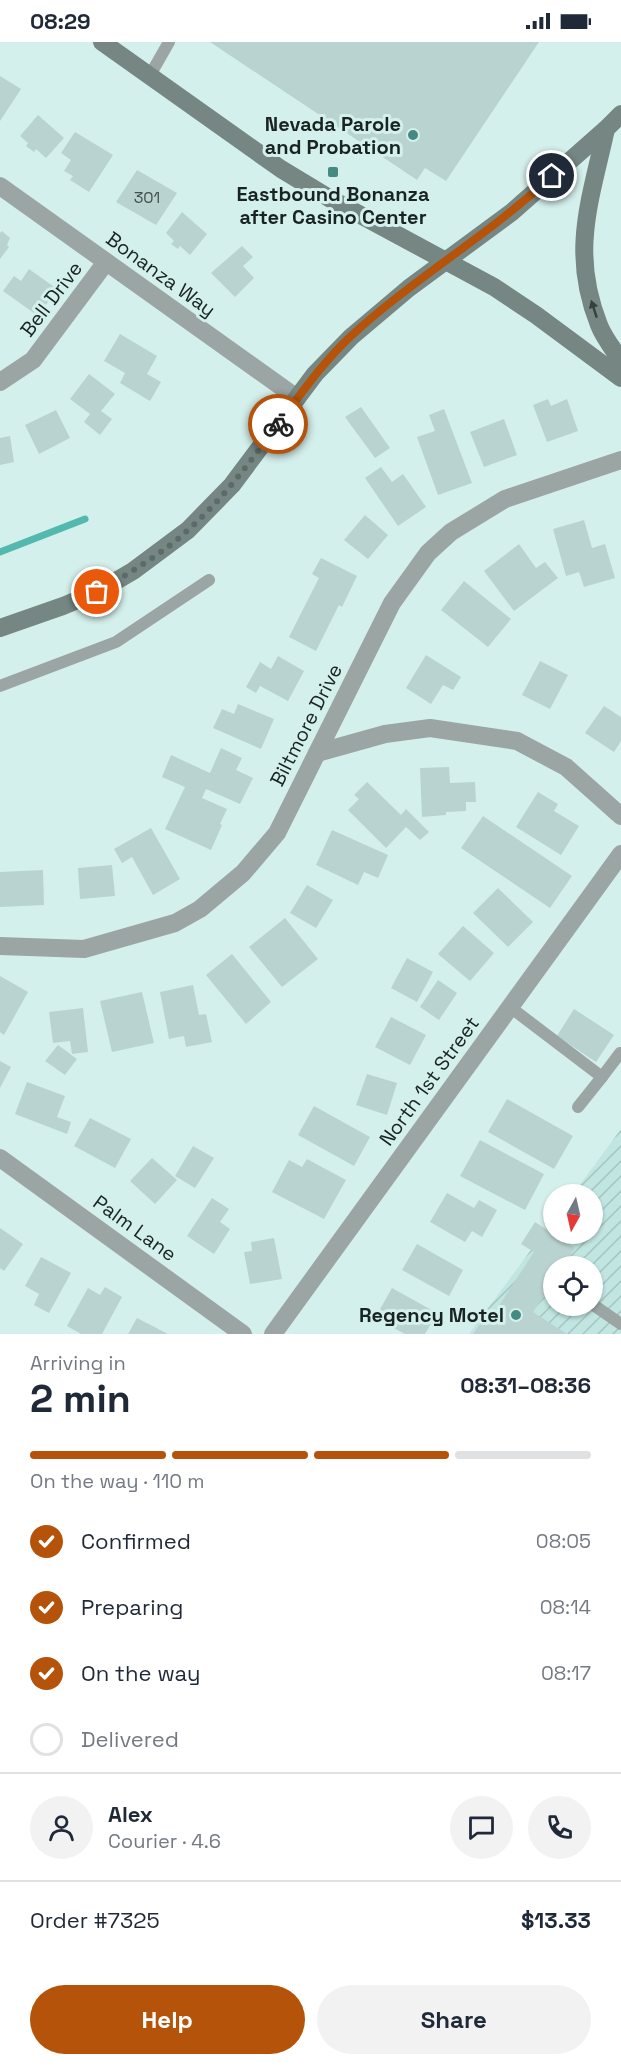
<!DOCTYPE html>
<meta charset="utf-8">
<style>
:root{--surface:#fff;--page:#f2f2f3;--text:#1f2937;--muted:#747a83;--line:#e0e1e3;--accent:#b45309}
body{margin:0;font-family:"Space Grotesk",sans-serif;background:var(--page);color:var(--text);height:100vh;display:flex;flex-direction:column;font-size:22px;white-space:nowrap}
*{box-sizing:border-box;margin:0}
p{font-size:20px;color:var(--muted)}
.icon{flex:none;width:33px;height:33px;fill:none;stroke:currentColor;stroke-width:2;stroke-linecap:round;stroke-linejoin:round}
.map{position:relative;height:1292px;overflow:hidden}
.panel{display:flex;flex-direction:column;background:var(--surface);flex:1}
.panel>*{flex:none}
.needle{width:39px;rotate:188deg}
.fabs{position:absolute;left:543px;top:1142px;display:grid;gap:12px}
.fabs a{display:grid;place-items:center;width:60px;height:60px;border-radius:50%;background:var(--surface);box-shadow:0 2px 4px #0004;font-size:30px}
.pin{position:absolute;display:grid;place-items:center;width:51px;height:51px;color:#fff;margin:-26px;border:3px solid #fff;border-radius:50%;box-shadow:0 2px 6px #0007}
.courier{position:absolute;display:grid;place-items:center;width:60px;height:60px;margin:-30px;border:4px solid #b45309;border-radius:50%;background:#fff;color:#222;box-shadow:0 2px 8px #0007}
.summary em{font-style:normal;font-weight:700}
.summary div{display:flex;flex-direction:column-reverse}
.summary{display:flex;align-items:center;justify-content:space-between;height:102px;padding:0 30px}
h1{font-size:39px;font-weight:700;line-height:45px}
.bar{display:grid;grid-template-columns:repeat(4,1fr);gap:9px 6px;align-content:center;height:72px;padding:0 30px}
.bar i{height:8px;border-radius:4px;background:var(--line)}
.bar .active{background:var(--accent)}
.bar p{grid-column:span 4}
.line{display:flex;align-items:center;gap:15px;padding:0 30px;border-top:2px solid var(--line)}
.line div{flex:1}
.round{display:grid;place-items:center;flex:none;width:63px;height:63px;border-radius:32px;background:var(--page)}
ol{padding:0 30px;list-style:none}
li{display:flex;align-items:center;gap:18px;height:66px}
li p{margin-inline-start:auto}
li .icon{padding:6px;border-radius:50%;background:var(--accent);color:#fff;stroke-width:4}
li:last-child{color:var(--muted)}
li i{width:33px;height:33px;border:3px solid var(--line);border-radius:50%}
.primary-button{display:flex;gap:12px;margin-top:auto;padding:12px 30px}
.primary-button a{flex:1;height:69px;border-radius:36px;background:var(--accent);color:#fff;font-size:24px;font-weight:700;line-height:69px;text-align:center}
.primary-button a+a{background:var(--page);color:var(--text)}
.status{display:flex;justify-content:space-between;align-items:center;height:42px;padding:0 30px;background:var(--surface);direction:ltr}
.status svg{height:16px;fill:currentColor}
.map>svg:first-child{display:block}
.industrial{fill:url(#industrial-furrows);fill-rule:evenodd}
.lines{fill:none;stroke-linecap:round;stroke-linejoin:round}
.stream{stroke:#53b9ae;stroke-width:7}
.building{fill:#b9d4d0}
.lane{stroke:#9ba6a4;stroke-width:12}
.street{stroke:#9ba6a4;stroke-width:18}
.secondary{stroke:#758683;stroke-width:18}
.oneway{fill:#35413e}
.done{stroke:#5a6b68;stroke-width:6;stroke-dasharray:0 10.8}
.route{stroke:#b45309;stroke-width:8}
.poi-dot{fill:#448a83;stroke:#d4f0ec;stroke-width:2}
.labels{text-anchor:middle;dominant-baseline:central;stroke-width:6;stroke-linejoin:round;paint-order:stroke}
.number-label{font-size:16px;fill:#414f4d}
.poi-label{font-size:20px;font-weight:bold;fill:#192321;stroke:#d4f0ec;text-anchor:end}
.street-label{font-size:20px;fill:#192321;stroke:#d4f0ec}
</style>
<div class="status"><b>08:29</b><svg viewBox="0 0 49 12"><path d="M0 12V9h3v3zM5 12V6h3v6zM10 12V3h3v9zM15 12V0h3v12zM26 1h20v11H26zM47 4h2v5h-2z"/></svg></div>
<div class="map">
<svg width="621" height="1292" viewBox="0 0 621 1292">
<defs>
<pattern id="industrial-furrows" width="10" height="10" patternUnits="userSpaceOnUse" patternTransform="scale(1.5)"><rect width="10" height="10" fill="#c1e6e1"/><path d="M-1 1l2-2M0 10L10 0M9 11l2-2" fill="none" stroke="#a5c5c1"/></pattern>
</defs>
<rect width="100%" height="100%" fill="#d4f0ec"/>
<path class="industrial" d="M621,1087V1292H469L553,1178L554,1191H592V1152H573ZM554,1224H592V1263H554Z"/>
<g class="lines">
<path class="stream" d="M0,510L85,477"/>
</g>
<g class="building">
<path d="M210,0H539L446,139L425,126L417,138Z"/>
<path d="M0,34L21,47L0,79Z"/>
<path d="M38,73L64,96L46,116L36,107L34,110L26,104L28,101L20,94Z"/>
<path d="M75,90L113,113L89,150L70,138L73,134L64,129L71,118L61,111Z"/>
<path d="M137,128L177,151L156,183L116,160Z"/>
<path d="M182,170L207,192L190,213L180,204L178,207L171,202L174,199L166,191Z"/>
<path d="M2,189L10,196L7,203L9,205L0,217V191Z"/>
<path d="M242,204L253,215L243,224L254,236L235,255L211,231Z"/>
<path d="M29,227L57,247L38,274L3,249L14,234L21,239Z"/>
<path d="M120,292L157,314L147,332L161,340L150,359L120,341L125,331L104,319Z"/>
<path d="M89,332L115,352L101,369L112,377L100,393L84,380L90,372L70,357Z"/>
<path d="M548,357L551,364L567,357L578,389L547,400L533,363Z"/>
<path d="M361,365L390,406L375,416L345,375Z"/>
<path d="M444,367L472,441L438,453L417,395L435,389L429,373Z"/>
<path d="M56,368L70,396L39,412L25,383Z"/>
<path d="M504,377L517,413L484,425L470,390Z"/>
<path d="M10,394L14,420L0,423V396Z"/>
<path d="M381,425L392,440L403,432L426,465L398,484L365,436Z"/>
<path d="M365,473L388,493L368,517L344,498Z"/>
<path d="M584,478L592,506L605,502L615,536L584,545L579,530L566,534L553,487Z"/>
<path d="M519,502L536,526L545,520L558,536L514,569L484,529Z"/>
<path d="M321,516L357,534L342,565L339,563L316,609L289,595L319,536L312,532Z"/>
<path d="M464,539L511,577L488,605L441,568Z"/>
<path d="M426,613L461,635L453,648L443,643L431,662L406,646Z"/>
<path d="M278,614L304,629L288,659L260,644L256,651L246,645L260,620L271,627Z"/>
<path d="M540,619L568,633L550,667L522,653Z"/>
<path d="M238,662L274,677L261,707L213,686L222,667L234,672Z"/>
<path d="M604,664L621,675V699L614,710L585,691Z"/>
<path d="M221,706L242,716L236,728L253,736L240,762L206,747L202,756L227,767L220,782L222,783L211,808L165,787L185,745L162,735L171,713L210,731Z"/>
<path d="M449,725L450,741L475,740L476,760H466V769L446,770V773L422,775L420,726Z"/>
<path d="M367,740L401,773L406,767L429,790L420,798L406,785L386,806L348,768L359,757L354,753Z"/>
<path d="M538,750L558,762L554,769L579,784L561,813L516,785Z"/>
<path d="M483,774L572,834L550,866L461,806Z"/>
<path d="M151,786L180,837L153,853L132,815L122,821L114,807Z"/>
<path d="M332,788L388,813L378,836L364,830L358,843L316,823Z"/>
<path d="M112,823L115,854L80,857L78,826Z"/>
<path d="M43,828L44,863L0,865V830Z"/>
<path d="M307,843L333,858L316,886L290,871Z"/>
<path d="M498,846L533,880L508,905L473,871Z"/>
<path d="M285,876L318,917L282,945L249,905Z"/>
<path d="M463,884L494,911L470,939L438,912Z"/>
<path d="M232,912L271,960L246,982L206,933Z"/>
<path d="M407,916L433,930L417,960L391,946Z"/>
<path d="M0,934L28,950L4,993L0,990Z"/>
<path d="M438,938L457,951L439,978L420,965Z"/>
<path d="M193,943L199,973L206,972L212,1000L186,1005L184,994L169,997L160,950Z"/>
<path d="M142,950L154,1001L112,1010L100,959Z"/>
<path d="M83,966L88,1010L72,1012L70,999L53,1001L49,970Z"/>
<path d="M574,967L614,993L596,1020L557,994Z"/>
<path d="M391,975L426,993L410,1023L375,1005Z"/>
<path d="M58,1003L77,1017L65,1033L45,1019Z"/>
<path d="M0,1019L11,1025L0,1046Z"/>
<path d="M367,1032L397,1041L387,1073L356,1063Z"/>
<path d="M27,1040L65,1054L57,1075L71,1080L67,1092L15,1072Z"/>
<path d="M507,1057L573,1094L554,1127L488,1090Z"/>
<path d="M314,1064L370,1095L354,1124L298,1093Z"/>
<path d="M90,1076L131,1097L115,1126L74,1104Z"/>
<path d="M480,1098L544,1132L525,1168L460,1134Z"/>
<path d="M193,1104L214,1116L195,1146L175,1134Z"/>
<path d="M152,1116L177,1138L155,1162L130,1139Z"/>
<path d="M307,1117L346,1138L324,1177L272,1150L289,1118L302,1125Z"/>
<path d="M447,1151L474,1166L479,1158L497,1168L482,1195L472,1189L465,1200L430,1180Z"/>
<path d="M212,1156L229,1167L220,1180L230,1187L214,1212L187,1194Z"/>
<path d="M535,1180L575,1206L563,1224H554V1239L533,1270L567,1292H473L484,1276L489,1279L534,1210L521,1202Z"/>
<path d="M0,1186L23,1202L4,1229L0,1226Z"/>
<path d="M274,1196L282,1237L250,1242L244,1210L252,1209L251,1200Z"/>
<path d="M417,1202L463,1228L449,1254L402,1228Z"/>
<path d="M41,1215L71,1231L49,1271L34,1263L39,1252L25,1244Z"/>
<path d="M105,1245L122,1255L102,1292H81L67,1284L88,1246L100,1253Z"/>
<path d="M392,1246L437,1271L425,1292H405L375,1276Z"/>
<path d="M137,1276L168,1292H128Z"/>
</g>
<g class="lines">
<g class="lane">
<path d="M149,35L169,0"/>
<path d="M0,644L116,600L209,538"/>
<path d="M510,965L602,1035L620,1011"/>
<path d="M578,1065L602,1035"/>
<path d="M592,1262L621,1282"/>
</g>
<g class="street">
<path d="M0,144L297,356"/>
<path d="M0,340L33,318L106,220"/>
<path d="M317,711L385,692L430,686L517,699L566,725L621,774"/>
<path d="M0,904L84,907L175,881L200,867L243,831L277,791L392,561L428,511L451,490L505,457L621,418"/>
<path d="M0,1116L243,1292"/>
<path d="M273,1292L621,812"/>
</g>
<g class="secondary">
<path d="M102,0L281,127L329,156L494,245L536,273L621,336"/>
<path d="M606,87C590,160 570,210 599,283C604,296 614,308 621,319"/>
<path d="M0,586L63,564L97,550L133,529L188,488L232,443L315,332L351,295L409,246L512,170L606,87L621,72"/>
</g>
</g>
<defs><path id="oneway-solid" d="M-6-.8H1V-3.2L6.5 0L1 3.2V.8H-6Z" transform="scale(1.5)"/></defs>
<use class="oneway" href="#oneway-solid" transform="translate(594 267) rotate(-108)"/>
<g class="lines">
<path class="done" d="M97,550C129,531 161,513 188,488C223,457 250,420 278,382"/>
<path class="route" d="M278,382C301,352 323,320 351,294C414,236 489,193 552,134"/>
</g>
<g class="poi-dot">
<circle cx="413" cy="93" r="6"/>
<rect x="327" y="124" width="12" height="12" rx="3"/>
<circle cx="516" cy="1273" r="6"/>
</g>
<g class="labels">
<g class="number-label">
<text x="147" y="155">301</text>
</g>
<g class="poi-label">
<text x="401" y="82">Nevada Parole<tspan x="401" dy="23">and Probation</tspan></text>
<text x="333" y="152" text-anchor="middle">Eastbound Bonanza<tspan x="333" dy="23">after Casino Center</tspan></text>
<text x="504" y="1273">Regency Motel</text>
</g>
<g class="street-label">
<text transform="translate(161 232) rotate(36)">Bonanza Way</text>
<text transform="translate(51 257) rotate(-53)">Bell Drive</text>
<text transform="translate(306 683) rotate(-63)">Biltmore Drive</text>
<text transform="translate(429 1039) rotate(-54)">North 1st Street</text>
<text transform="translate(135 1186) rotate(36)">Palm Lane</text>
</g>
</g>
</svg>
<div class="fabs">
<a><svg class="needle" viewBox="-14 -14 28 28"><path d="M0-13l5 13h-10z" fill="#e53935"/><path d="M0 13l5-13h-10z" fill="#747a83"/></svg></a>
<a><svg class="icon" aria-label="locate" viewBox="0 0 24 24"><circle cx="12" cy="12" r="6"/><path d="M12 2v4M12 18v4M2 12h4M18 12h4"/></svg></a>
</div>
<div class="pin" style="left:97px;top:550px;background:#ea580c"><svg class="icon" aria-label="bag" viewBox="0 0 24 24"><path d="M5 8h14l-1 12H6zM9 8a3 3 0 0 1 6 0"/></svg></div>
<div class="pin" style="left:552px;top:134px;background:#1f2937"><svg class="icon" aria-label="home" viewBox="0 0 24 24"><path d="M3 11l9-7 9 7M6 9v11h12V9"/></svg></div>
<div class="courier" style="left:278px;top:382px"><svg class="icon" aria-label="bike" viewBox="0 0 24 24"><circle cx="6" cy="16" r="4"/><circle cx="18" cy="16" r="4"/><path d="M6 16l4-8h5l3 8M10 8l3 8H6M13 5h3"/></svg></div>
</div>
<section class="panel">
<div class="summary"><div><h1>2 min</h1><p>Arriving in</p></div><em>08:31–08:36</em></div>
<div class="bar"><i class="active"></i><i class="active"></i><i class="active"></i><i></i><p>On the way · 110 m</p></div>
<ol>
<li><svg class="icon" aria-label="check" viewBox="0 0 24 24"><path d="M5 12l5 5 9-10"/></svg>Confirmed<p>08:05</p></li>
<li><svg class="icon" aria-label="check" viewBox="0 0 24 24"><path d="M5 12l5 5 9-10"/></svg>Preparing<p>08:14</p></li>
<li><svg class="icon" aria-label="check" viewBox="0 0 24 24"><path d="M5 12l5 5 9-10"/></svg>On the way<p>08:17</p></li>
<li><i></i>Delivered</li>
</ol>
<div class="line" style="height:108px"><a class="round"><svg class="icon" aria-label="person" viewBox="0 0 24 24"><circle cx="12" cy="8" r="4"/><path d="M4 21q1-7 8-7t8 7"/></svg></a><div><b>Alex</b><p>Courier · 4.6</p></div><a class="round"><svg class="icon" aria-label="chat" viewBox="0 0 24 24"><path d="M4 5h16v11H9l-5 4z"/></svg></a><a class="round"><svg class="icon" aria-label="phone" viewBox="0 0 24 24"><path d="M5 4h4l2 5-3 2q2 4 5 5l2-3 5 2v4C11 20 4 13 5 4z"/></svg></a></div>
<div class="line" style="height:78px"><div>Order #7325</div><b>$13.33</b></div>
<div class="primary-button"><a>Help</a><a>Share</a></div>
</section>
